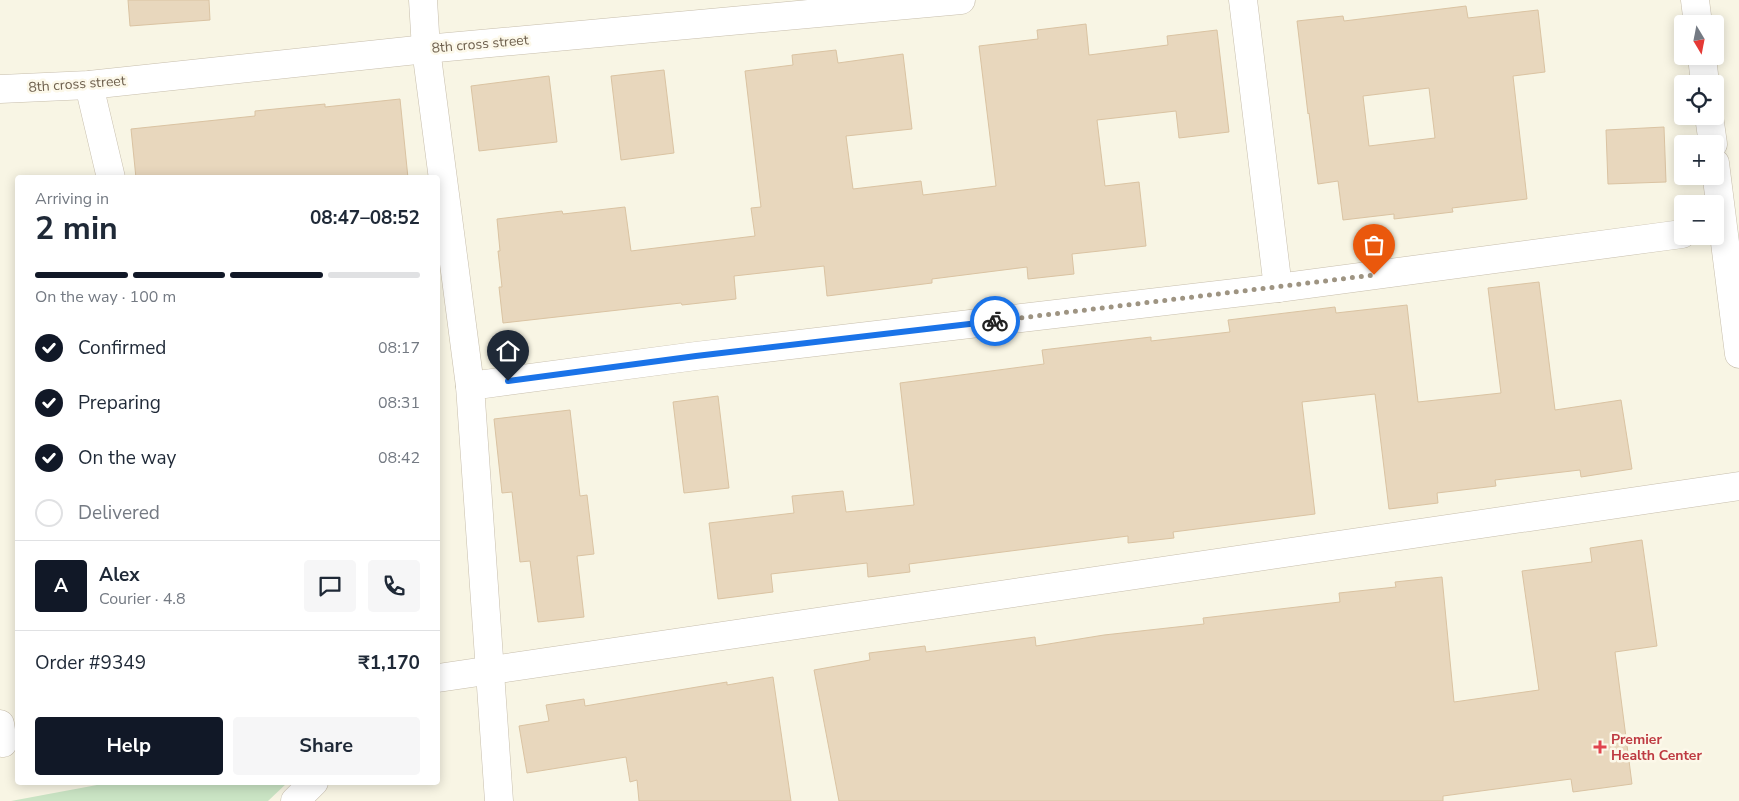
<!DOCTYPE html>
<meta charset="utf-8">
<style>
:root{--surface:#fff;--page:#f6f6f7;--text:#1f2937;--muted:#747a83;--line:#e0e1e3;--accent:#111827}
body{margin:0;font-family:"Nunito Sans",sans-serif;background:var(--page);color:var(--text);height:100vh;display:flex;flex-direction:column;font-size:19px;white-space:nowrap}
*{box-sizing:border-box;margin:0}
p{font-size:16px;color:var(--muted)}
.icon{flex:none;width:28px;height:28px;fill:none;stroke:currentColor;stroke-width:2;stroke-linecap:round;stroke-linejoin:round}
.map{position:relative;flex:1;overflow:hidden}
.side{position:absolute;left:15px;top:175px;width:425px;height:610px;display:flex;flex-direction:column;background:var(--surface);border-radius:5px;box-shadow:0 2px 12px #0003}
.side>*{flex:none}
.needle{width:32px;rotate:170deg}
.controls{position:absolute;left:1674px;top:15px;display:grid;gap:10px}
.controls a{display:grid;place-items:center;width:50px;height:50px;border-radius:5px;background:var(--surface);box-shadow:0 2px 12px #0003;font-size:25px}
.pin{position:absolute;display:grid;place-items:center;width:42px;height:42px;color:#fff;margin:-51px -21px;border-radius:50% 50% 50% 0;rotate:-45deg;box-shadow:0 0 5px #0007}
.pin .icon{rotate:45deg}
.courier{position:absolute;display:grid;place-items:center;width:50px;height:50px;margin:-25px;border:4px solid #1a73e8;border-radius:50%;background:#fff;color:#222;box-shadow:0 1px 6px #0007}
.overview em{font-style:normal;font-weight:700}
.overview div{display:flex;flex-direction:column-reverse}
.overview{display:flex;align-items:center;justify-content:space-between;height:85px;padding:0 20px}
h1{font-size:32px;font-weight:700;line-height:38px}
.bar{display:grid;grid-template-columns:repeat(4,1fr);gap:8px 5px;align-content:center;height:60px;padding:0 20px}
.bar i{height:6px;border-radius:4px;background:var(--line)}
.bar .current{background:var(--accent)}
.bar p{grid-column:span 4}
.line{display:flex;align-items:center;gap:12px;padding:0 20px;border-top:1px solid var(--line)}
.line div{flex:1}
.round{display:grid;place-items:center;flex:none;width:52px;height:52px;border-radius:5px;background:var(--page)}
ol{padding:0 20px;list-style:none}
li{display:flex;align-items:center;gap:15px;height:55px}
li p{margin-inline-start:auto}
li .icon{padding:5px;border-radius:50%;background:var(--accent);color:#fff;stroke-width:4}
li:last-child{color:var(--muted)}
li i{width:28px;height:28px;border:2px solid var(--line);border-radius:50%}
.primary-button{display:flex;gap:10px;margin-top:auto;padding:10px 20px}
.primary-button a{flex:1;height:58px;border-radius:5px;background:var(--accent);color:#fff;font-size:20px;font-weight:700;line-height:58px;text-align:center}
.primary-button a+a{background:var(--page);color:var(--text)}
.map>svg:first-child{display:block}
.green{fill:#cae4c4}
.building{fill:#e8d7bd;stroke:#dac3a2;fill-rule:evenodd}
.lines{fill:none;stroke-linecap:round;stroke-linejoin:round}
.street-casing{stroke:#c7beac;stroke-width:29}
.street{stroke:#fff;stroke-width:28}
.done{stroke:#9e9482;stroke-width:5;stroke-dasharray:0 9}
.route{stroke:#1a73e8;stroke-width:6}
.health-dot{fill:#e0444e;stroke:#fcf8e9;stroke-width:2}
.labels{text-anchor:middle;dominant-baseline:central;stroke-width:5;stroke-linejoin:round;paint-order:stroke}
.street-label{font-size:14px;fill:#6d5f4d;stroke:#fcf8e9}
.health-label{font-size:14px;font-weight:bold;fill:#be3a42;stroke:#fcf8e9;text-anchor:start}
</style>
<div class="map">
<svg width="1739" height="801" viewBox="0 0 1739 801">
<rect width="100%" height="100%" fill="#f8f5e4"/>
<path class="green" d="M113,782H287V783L268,801H11Z"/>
<g class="building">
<path d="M128,0H209L210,20L130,26Z"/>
<path d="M1466,6L1468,18L1538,10L1545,72L1513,76L1527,199L1452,208L1453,212L1394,219V214L1343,220L1338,181L1318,184L1309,113L1308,114L1297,21L1343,16L1344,21ZM1429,88L1435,138L1369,146L1363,96Z"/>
<path d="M1086,24L1089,55L1168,45L1167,36L1217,30L1229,132L1179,138L1176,111L1097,120L1105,186L1139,182L1146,246L1072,254L1074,274L1028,279L1027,267L932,279V283L827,296L824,266L734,276L736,299L682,305L681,303L503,323L499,287H502L498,251H500L497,219L562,211L563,214L625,207L631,251L755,236L751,208L761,207L745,71L793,65L792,55L836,50L838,63L903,54L912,129L846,136L853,189L921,181L923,195L996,186L979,46L1038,39L1037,30Z"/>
<path d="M664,70L674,153L621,160L611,76Z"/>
<path d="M549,76L557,142L479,151L471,86Z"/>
<path d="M400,99L408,178H136L131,129L255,116V111L325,104V107Z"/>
<path d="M1664,127L1666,182L1608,184L1606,130Z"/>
<path d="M1539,282L1555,410L1621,400L1632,469L1581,477L1580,470L1495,480L1496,486L1437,493L1438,503L1389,509L1375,394L1302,402L1315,514L1173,532L1174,538L1128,543V536L909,564L910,572L868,577L867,563L771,574L773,592L718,599L709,523L794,513L792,496L843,491L846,512L914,505L900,383L1044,364L1042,350L1151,337V341L1230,332L1228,320L1335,307L1336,313L1407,305L1418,402L1501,393L1488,288Z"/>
<path d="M718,396L729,488L684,493L673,402Z"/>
<path d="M570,410L580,496L587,495L594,554L577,556L584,617L538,622L530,561L520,562L512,492L502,493L494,419Z"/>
<path d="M1642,540L1657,646L1615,652L1632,784L1573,792L1571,779L1443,796V801H839L814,670L870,660L869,653L925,646L926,652L1035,637L1036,646L1104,635L1204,624L1203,618L1340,602L1339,593L1396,587L1395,582L1442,577L1454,702L1539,690L1522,571L1592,562L1590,548Z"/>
<path d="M773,677L791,801H639L637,780L630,782L626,757L527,773L519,726L549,721L546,705L584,699L585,706L697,687L727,682V685Z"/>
</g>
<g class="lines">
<g class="street-casing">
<g id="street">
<path d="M423,0L426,49L470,386L499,801"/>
<path d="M1243,0L1278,288"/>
<path d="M1695,0L1698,24"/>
<path d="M1702,56L1705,84"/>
<path d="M89,85L111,178"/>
<path d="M0,89L89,85L426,49L961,0"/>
<path d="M1709,116L1713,144"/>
<path d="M1715,163L1739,354"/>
<path d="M470,386L696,356L1278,288L1682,234"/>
<path d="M438,678L1739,486"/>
<path d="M0,724L3,743"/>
<path d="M295,801L314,782"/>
</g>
</g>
<use href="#street" class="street"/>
</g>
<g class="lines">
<path class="done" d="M995,321L1374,275"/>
<path class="route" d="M508,381L696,356L995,321"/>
</g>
<path class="health-dot" d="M1597.5 739.5h5v5h5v5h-5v5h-5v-5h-5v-5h5z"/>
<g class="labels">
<g class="street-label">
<text transform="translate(480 44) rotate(-5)">8th cross street</text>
<text transform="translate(77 84) rotate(-4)">8th cross street</text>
</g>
<g class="health-label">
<text x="1611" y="739">Premier<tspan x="1611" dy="16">Health Center</tspan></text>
</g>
</g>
</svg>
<div class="controls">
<a><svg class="needle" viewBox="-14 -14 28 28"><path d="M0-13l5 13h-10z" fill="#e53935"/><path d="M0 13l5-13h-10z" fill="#747a83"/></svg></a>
<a><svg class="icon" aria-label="locate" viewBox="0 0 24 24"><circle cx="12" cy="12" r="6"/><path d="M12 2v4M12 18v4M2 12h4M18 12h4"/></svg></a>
<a>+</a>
<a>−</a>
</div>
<div class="pin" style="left:1374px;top:275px;background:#ea580c"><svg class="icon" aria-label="bag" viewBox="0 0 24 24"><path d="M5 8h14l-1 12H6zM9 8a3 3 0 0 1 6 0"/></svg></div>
<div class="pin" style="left:508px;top:381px;background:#1f2937"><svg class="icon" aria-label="home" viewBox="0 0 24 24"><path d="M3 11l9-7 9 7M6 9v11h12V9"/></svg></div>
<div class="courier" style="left:995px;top:321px"><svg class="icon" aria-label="bike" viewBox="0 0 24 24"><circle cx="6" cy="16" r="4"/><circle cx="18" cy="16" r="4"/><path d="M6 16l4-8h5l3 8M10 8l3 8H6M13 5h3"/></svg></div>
<section class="side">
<div class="overview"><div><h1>2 min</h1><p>Arriving in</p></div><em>08:47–08:52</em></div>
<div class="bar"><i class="current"></i><i class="current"></i><i class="current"></i><i></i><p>On the way · 100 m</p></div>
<ol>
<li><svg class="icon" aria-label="check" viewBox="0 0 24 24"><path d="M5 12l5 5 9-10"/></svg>Confirmed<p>08:17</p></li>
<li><svg class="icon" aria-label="check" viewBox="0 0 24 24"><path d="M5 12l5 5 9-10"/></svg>Preparing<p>08:31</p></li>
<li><svg class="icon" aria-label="check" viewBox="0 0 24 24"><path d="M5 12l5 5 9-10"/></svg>On the way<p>08:42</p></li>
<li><i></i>Delivered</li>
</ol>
<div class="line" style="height:90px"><b class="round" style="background:var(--accent);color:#fff">A</b><div><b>Alex</b><p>Courier · 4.8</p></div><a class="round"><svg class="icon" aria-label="chat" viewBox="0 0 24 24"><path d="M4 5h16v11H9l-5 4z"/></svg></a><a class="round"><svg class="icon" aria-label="phone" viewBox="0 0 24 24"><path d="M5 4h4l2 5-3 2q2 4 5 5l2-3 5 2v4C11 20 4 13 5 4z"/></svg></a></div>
<div class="line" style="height:65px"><div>Order #9349</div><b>₹1,170</b></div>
<div class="primary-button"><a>Help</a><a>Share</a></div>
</section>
</div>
